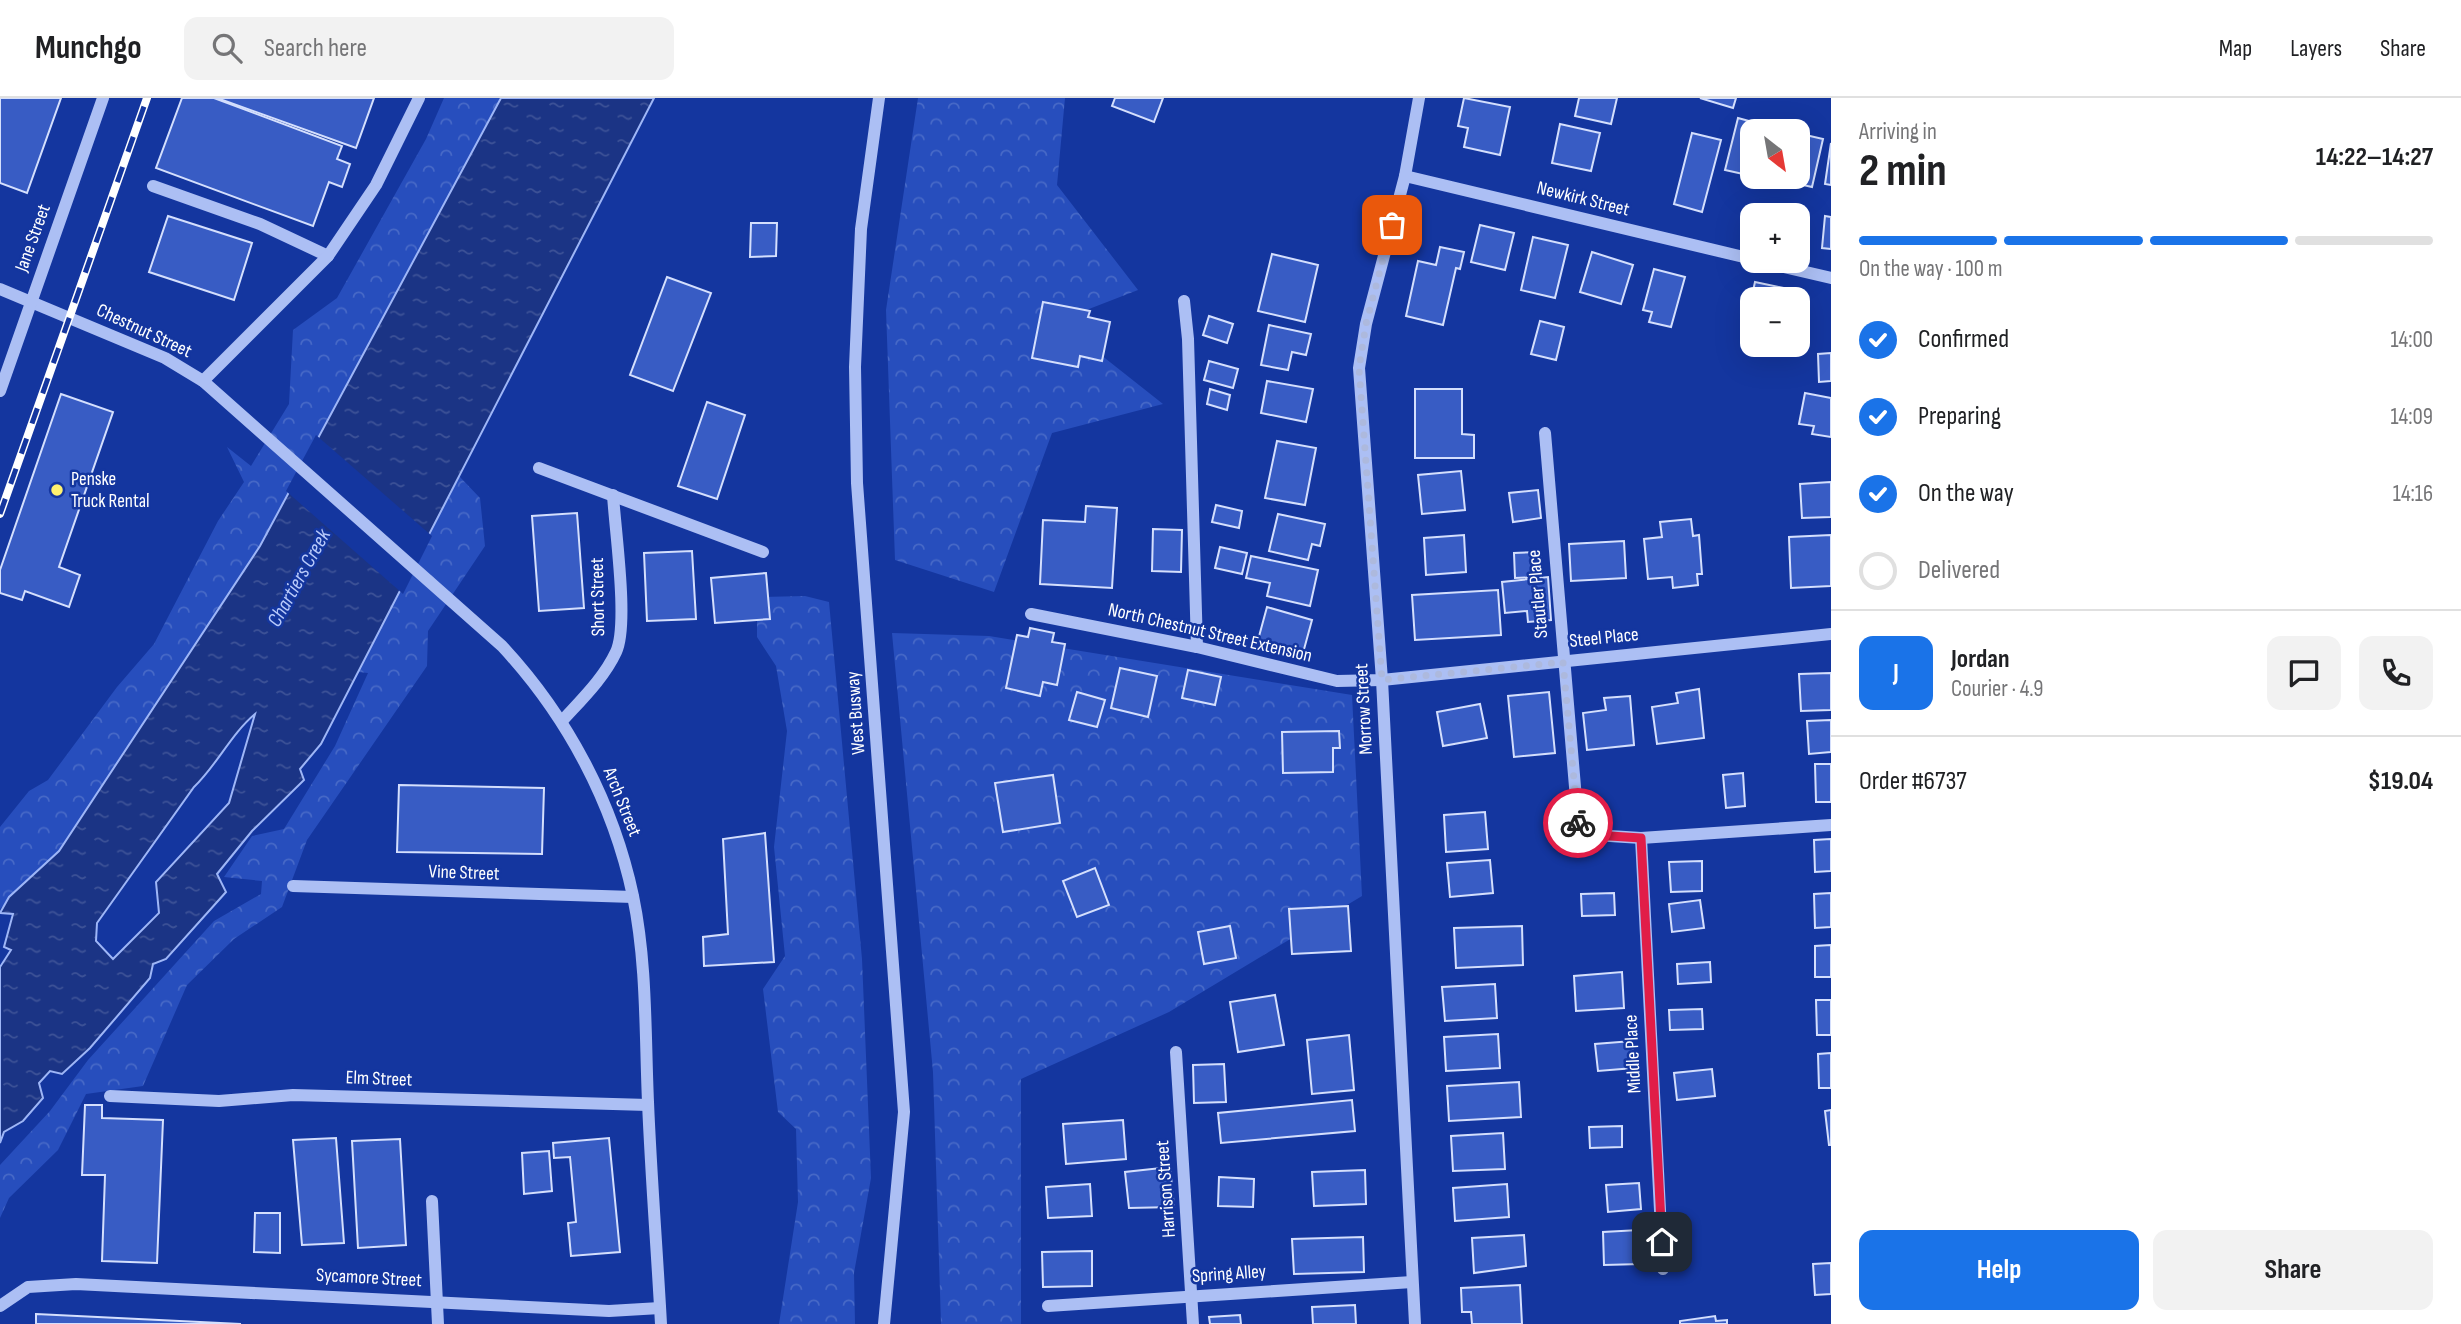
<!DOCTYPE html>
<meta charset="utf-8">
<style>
:root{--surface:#fff;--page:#f2f2f2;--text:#202124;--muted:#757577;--line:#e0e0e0;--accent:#1a73e8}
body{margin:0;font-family:"Sofia Sans Condensed",sans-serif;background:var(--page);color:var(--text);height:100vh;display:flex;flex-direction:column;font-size:26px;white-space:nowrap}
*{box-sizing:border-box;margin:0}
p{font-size:23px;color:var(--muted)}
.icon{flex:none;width:38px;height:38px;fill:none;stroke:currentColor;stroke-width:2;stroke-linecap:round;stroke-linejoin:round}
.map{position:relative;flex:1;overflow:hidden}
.side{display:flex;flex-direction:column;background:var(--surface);width:630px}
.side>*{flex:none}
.needle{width:46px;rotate:149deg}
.controls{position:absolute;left:1740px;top:21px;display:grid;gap:14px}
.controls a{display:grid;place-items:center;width:70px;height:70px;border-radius:14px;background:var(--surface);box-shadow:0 7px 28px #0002;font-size:35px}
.pin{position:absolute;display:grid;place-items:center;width:60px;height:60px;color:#fff;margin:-30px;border-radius:14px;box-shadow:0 4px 10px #0006}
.courier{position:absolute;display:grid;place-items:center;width:70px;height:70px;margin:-35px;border:5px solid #e11d48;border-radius:50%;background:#fff;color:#222;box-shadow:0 2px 9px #0007}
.overview em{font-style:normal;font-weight:700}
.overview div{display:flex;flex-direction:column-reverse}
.overview{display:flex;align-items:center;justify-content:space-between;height:119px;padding:0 28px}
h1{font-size:46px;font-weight:700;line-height:52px}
.bar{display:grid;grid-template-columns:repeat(4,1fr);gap:10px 7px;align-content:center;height:84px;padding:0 28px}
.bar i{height:9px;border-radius:5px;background:var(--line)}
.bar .current{background:var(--accent)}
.bar p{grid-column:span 4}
.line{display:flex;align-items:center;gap:18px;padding:0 28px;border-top:2px solid var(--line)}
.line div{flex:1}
.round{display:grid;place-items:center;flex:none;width:74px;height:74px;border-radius:14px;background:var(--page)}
ol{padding:0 28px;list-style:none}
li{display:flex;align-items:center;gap:21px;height:77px}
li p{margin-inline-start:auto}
li .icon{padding:7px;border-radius:50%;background:var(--accent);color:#fff;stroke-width:4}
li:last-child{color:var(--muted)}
li i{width:38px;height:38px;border:4px solid var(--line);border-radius:50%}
.action{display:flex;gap:14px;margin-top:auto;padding:14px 28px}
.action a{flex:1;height:80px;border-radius:14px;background:var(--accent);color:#fff;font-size:28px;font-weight:700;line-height:80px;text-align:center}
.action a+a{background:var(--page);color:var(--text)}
header{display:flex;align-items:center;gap:42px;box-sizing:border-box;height:98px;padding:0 35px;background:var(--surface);border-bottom:2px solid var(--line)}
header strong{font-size:33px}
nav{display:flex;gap:38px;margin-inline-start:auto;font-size:24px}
.search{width:490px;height:63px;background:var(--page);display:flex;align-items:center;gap:18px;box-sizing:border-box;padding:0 24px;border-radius:14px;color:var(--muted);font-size:26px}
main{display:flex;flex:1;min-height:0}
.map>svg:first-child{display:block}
.forest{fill:url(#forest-crowns)}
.water{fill:url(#water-ripples);stroke:#9eb6f7;stroke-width:2;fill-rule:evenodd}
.pier{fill:#14369f}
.building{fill:#385cc4;stroke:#d4dffd;stroke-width:2}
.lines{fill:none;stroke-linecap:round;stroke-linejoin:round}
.minor{stroke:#acbff4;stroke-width:12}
.rail-casing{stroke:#fff;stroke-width:8}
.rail{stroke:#14369f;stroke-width:5;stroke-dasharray:16;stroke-linecap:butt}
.done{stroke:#adb9dd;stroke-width:7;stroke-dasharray:0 12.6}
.route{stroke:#e11d48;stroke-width:9}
.poi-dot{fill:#fff16f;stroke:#14369f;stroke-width:2.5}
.labels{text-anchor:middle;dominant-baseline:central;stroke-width:5;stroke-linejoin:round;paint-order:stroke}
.street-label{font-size:19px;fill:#fff;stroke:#14369f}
.poi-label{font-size:19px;fill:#fff;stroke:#14369f;text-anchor:start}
.water-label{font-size:21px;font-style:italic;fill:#b9cafa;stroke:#14369f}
</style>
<header>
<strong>Munchgo</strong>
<div class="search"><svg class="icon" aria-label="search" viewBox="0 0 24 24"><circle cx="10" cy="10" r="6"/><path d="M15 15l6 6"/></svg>Search here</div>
<nav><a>Map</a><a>Layers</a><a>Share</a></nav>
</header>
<main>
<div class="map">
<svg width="1831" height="1226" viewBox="0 0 1831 1226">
<defs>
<pattern id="forest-crowns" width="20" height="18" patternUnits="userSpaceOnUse" patternTransform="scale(1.75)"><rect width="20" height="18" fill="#274ebd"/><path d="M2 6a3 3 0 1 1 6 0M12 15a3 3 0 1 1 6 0" fill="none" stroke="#4769c7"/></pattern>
<pattern id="water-ripples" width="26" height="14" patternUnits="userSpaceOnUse" patternTransform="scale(1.75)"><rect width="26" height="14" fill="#1b3485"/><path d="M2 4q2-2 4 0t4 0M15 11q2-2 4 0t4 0" fill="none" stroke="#3d5297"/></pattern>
</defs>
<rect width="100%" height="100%" fill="#14369f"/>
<g class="forest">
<path d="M444,0H501L260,448L59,753L0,811V729L29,693L48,682L117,589L154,546L218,423L244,384L227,349L251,368L289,306L293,232L337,200L426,41Z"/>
<path d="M918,0H1065L1057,87L1138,192L1058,223L1163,306L1052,335L994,494L895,462L886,212Z"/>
<path d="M459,378L480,400L485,448L428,533L427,568L307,742L282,809L234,841L187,887L143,988L86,996L58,1052L9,1100L0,1120V1067L50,1013L88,962L214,823L261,796L262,783L224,779L252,738L284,731L335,648L368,575L358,574Z"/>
<path d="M805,498L829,504L862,861L871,1080L854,1175L855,1226H779L798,1104L796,1031L778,1014L763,891L785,858L774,749L787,633L776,568L757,539V499Z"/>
<path d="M892,535L989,538L1352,597L1362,798L1169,914L1021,981V1226H941L933,974Z"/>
</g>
<path class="water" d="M501,0H654L321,646L300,671L304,682L252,733L217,776L226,794L166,861L153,866L150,880L90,950L62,976L50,973L39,985L43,1000L23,1023L4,1034L0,1045V869L11,852L4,849L13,816L0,815L9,799L59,753L260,448ZM255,616L229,705L156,784L159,815L113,861L96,843L97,825L194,689C217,667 231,636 255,616Z"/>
<path class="pier" d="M316,337L432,438L403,496L286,393Z"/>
<g class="building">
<path d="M0,0H61L27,95L0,85Z"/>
<path d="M182,0H214L342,48L337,61L350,66L342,89L329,84L313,128L156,70Z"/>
<path d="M217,0H374L356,50Z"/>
<path d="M1115,0H1163L1154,24L1112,8Z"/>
<path d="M1464,0L1510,9L1500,57L1464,49L1468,30L1458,28Z"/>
<path d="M1579,0H1617L1611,26L1575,18Z"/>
<path d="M1700,0H1736L1733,10Z"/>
<path d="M1738,20L1771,29L1770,33H1752V78L1725,72Z"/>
<path d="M1560,26L1600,35L1591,73L1552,65Z"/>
<path d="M1692,35L1721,42L1702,114L1674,106Z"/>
<path d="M1797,35L1823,41L1812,89L1777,81L1778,79H1797Z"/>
<path d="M1831,45V87L1825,86Z"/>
<path d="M168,118L252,145L234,202L149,174Z"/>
<path d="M1825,118L1831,119V151L1822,150Z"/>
<path d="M751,125H777L776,158L750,159Z"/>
<path d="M1480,127L1514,135L1505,172L1471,164Z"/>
<path d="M1533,139L1568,147L1555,200L1521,192Z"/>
<path d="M1440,149L1464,154L1460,171L1456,170L1443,227L1406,218L1418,163L1436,167Z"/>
<path d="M1592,154L1633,167L1621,206L1580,194Z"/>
<path d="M1272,156L1318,167L1305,224L1258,213Z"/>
<path d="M1654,171L1685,179L1671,229L1649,224L1652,214L1643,212Z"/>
<path d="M667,179L711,195L673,293L630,277Z"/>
<path d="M1755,184L1803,194L1797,221V201H1752L1749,211Z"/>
<path d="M1043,204L1090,213L1088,219L1110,224L1102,263L1080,258L1078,269L1032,260Z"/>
<path d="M1209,218L1233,226L1227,245L1203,237Z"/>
<path d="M1540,223L1564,229L1556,262L1531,256Z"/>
<path d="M1269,227L1311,236L1306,257L1292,254L1288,272L1261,267Z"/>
<path d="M1831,255V283L1819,284L1818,256Z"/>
<path d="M1209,263L1238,271L1233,290L1204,282Z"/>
<path d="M1267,283L1313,291L1306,324L1261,315Z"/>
<path d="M1210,291L1230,297L1227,312L1207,306Z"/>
<path d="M1415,291H1462V336L1474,337V360H1415Z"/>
<path d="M1805,295L1831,300V339L1812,336L1814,328L1799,326Z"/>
<path d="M61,296L113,314L59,469L80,477L69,509L25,493L22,502L0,495V472Z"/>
<path d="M707,304L745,317L717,401L678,388Z"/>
<path d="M1277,343L1316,350L1305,407L1265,400Z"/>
<path d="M1461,373L1465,412L1422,416L1418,377Z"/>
<path d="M1831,384V419L1802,420L1800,386Z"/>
<path d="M1538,392L1541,420L1513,424L1509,395Z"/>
<path d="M1216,407L1242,413L1239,430L1212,424Z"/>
<path d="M1086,408L1117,410L1112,490L1040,486L1043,422L1085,424Z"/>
<path d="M577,415L584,510L539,513L532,418Z"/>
<path d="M1278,416L1325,426L1320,448L1312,446L1308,462L1269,453Z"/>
<path d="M1691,421L1693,438L1699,437L1702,476H1697L1698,487L1673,490L1672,479L1648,481L1644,441L1662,439L1660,424Z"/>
<path d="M1153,431L1182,432L1181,474L1152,473Z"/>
<path d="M1464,437L1466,474L1426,477L1424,440Z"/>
<path d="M1831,437V488L1791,490L1789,439Z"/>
<path d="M1624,443L1626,480L1571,483L1569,446Z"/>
<path d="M1220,449L1247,455L1242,476L1215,470Z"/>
<path d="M692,453L696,521L647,523L644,455Z"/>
<path d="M1540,454L1541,479L1515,480L1514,455Z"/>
<path d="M1251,458L1318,472L1310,508L1267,498L1270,485L1246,480Z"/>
<path d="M766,475L770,521L715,525L711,480Z"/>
<path d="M1548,479L1551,522L1528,524L1527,513L1505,515L1502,484Z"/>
<path d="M1498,492L1501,537L1415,542L1412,497Z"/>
<path d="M1267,509L1312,522L1303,555L1258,542Z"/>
<path d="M1030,530L1054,535L1052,544L1065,546L1057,587L1043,584L1040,598L1006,590L1017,537L1028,539Z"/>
<path d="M1120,570L1157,578L1148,619L1111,610Z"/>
<path d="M1188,572L1221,579L1215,607L1182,600Z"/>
<path d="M1831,575V612L1801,613L1799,576Z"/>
<path d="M1699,591L1704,640L1657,646L1652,609L1678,605L1676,595Z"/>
<path d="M1077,594L1105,602L1097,629L1069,622Z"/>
<path d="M1549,594L1555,655L1514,659L1508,598Z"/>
<path d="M1630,598L1634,647L1587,652L1583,615L1606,612L1604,600Z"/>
<path d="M1480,606L1487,640L1443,648L1437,614Z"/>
<path d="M1831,622V654L1809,656L1807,623Z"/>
<path d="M1339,633L1340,650H1333V674L1283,675L1282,634Z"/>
<path d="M1815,666H1831V704H1816Z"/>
<path d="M1743,675L1745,708L1726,710L1723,677Z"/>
<path d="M1053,677L1060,725L1003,734L995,685Z"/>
<path d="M399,687L544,690L542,756L397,754Z"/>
<path d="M1485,714L1488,751L1446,754L1444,717Z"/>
<path d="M765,735L774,864L704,868L703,839L728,836L723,741Z"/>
<path d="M1831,741V773L1815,774L1814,742Z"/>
<path d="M1490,762L1493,795L1450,799L1447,765Z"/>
<path d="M1702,763V793L1671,794L1669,764Z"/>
<path d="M1095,770L1109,807L1077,819L1063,783Z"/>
<path d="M1614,795L1615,817L1582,818L1581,796Z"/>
<path d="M1831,795V829L1815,830L1814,796Z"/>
<path d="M1700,802L1704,830L1672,834L1669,806Z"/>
<path d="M1348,808L1351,853L1292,856L1289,811Z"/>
<path d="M1230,828L1236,860L1204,866L1198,834Z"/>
<path d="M1522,828L1523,867L1456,870L1454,830Z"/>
<path d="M1831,847V879H1815V848Z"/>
<path d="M1710,864L1711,884L1678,886L1677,866Z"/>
<path d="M1622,874L1624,910L1576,913L1574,878Z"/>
<path d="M1495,886L1497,920L1445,923L1442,889Z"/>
<path d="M1275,897L1284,947L1238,954L1230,904Z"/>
<path d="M1816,902H1831V937H1817Z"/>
<path d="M1702,911L1703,931L1670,932L1669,912Z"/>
<path d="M1498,936L1500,970L1446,973L1444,939Z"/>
<path d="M1349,937L1354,992L1312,996L1307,942Z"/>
<path d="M1632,943L1634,970L1598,973L1595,946Z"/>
<path d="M1831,955V990H1819L1818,956Z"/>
<path d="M1224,966L1226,1004L1194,1005L1193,967Z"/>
<path d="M1712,971L1715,998L1677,1002L1674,975Z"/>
<path d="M1519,984L1521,1019L1449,1023L1447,988Z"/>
<path d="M1352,1002L1355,1033L1221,1045L1218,1015Z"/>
<path d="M85,1007H102V1020L163,1022L157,1165L102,1163L105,1077H82Z"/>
<path d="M1831,1012V1047H1829L1825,1013Z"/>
<path d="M1123,1022L1126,1061L1066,1066L1063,1026Z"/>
<path d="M1622,1028V1049L1590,1050L1589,1029Z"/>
<path d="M1503,1035L1505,1071L1453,1073L1451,1038Z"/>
<path d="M336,1040L344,1145L302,1147L293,1042Z"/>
<path d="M609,1040L620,1154L571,1158L568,1125L576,1124L570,1059L554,1060L553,1045Z"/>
<path d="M400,1041L406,1147L358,1150L352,1043Z"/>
<path d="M549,1053L552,1093L524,1096L522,1055Z"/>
<path d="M1170,1069L1174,1109L1129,1110L1125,1074Z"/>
<path d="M1365,1072L1366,1106L1314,1108L1312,1074Z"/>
<path d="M1219,1079L1254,1081L1253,1109L1218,1108Z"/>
<path d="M1639,1085L1641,1111L1608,1114L1606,1087Z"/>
<path d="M1090,1086L1092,1118L1048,1120L1046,1089Z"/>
<path d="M1507,1086L1509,1119L1455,1123L1453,1090Z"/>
<path d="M255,1115H280V1155L254,1154Z"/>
<path d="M1639,1132L1641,1166L1604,1167L1603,1134Z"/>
<path d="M1524,1137L1526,1168L1474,1175L1472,1140Z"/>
<path d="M1363,1139L1364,1174L1294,1176L1292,1141Z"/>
<path d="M1092,1153V1188L1043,1189L1042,1154Z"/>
<path d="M1831,1165V1196L1815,1197L1813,1166Z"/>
<path d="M1520,1187L1522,1226H1472L1471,1214H1462L1461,1190Z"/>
<path d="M1355,1207L1356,1226H1313L1312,1209Z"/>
<path d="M36,1216L241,1226H36Z"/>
<path d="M1240,1217L1241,1226H1210L1209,1219Z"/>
<path d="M1715,1218L1716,1223L1727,1222V1226H1680V1223Z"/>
</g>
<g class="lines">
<g class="minor">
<path d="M879,0L861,131L855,269L857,385L904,1014L884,1226"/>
<path d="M1405,78L1752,161"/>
<path d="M153,88L260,126L328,158"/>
<path d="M1758,163L1831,180"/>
<path d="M0,191L165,260L203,283L502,548C567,618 613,704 633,798C647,865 645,936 648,1004C651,1078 657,1152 661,1226"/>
<path d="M1184,203L1188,241L1197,549"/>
<path d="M203,283L328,158L376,87L419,0"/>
<path d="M0,293L103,0"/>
<path d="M1545,335L1579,736L1641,740L1831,727"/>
<path d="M539,370L763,454"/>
<path d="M1031,516L1197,549L1337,583L1382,582L1831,536"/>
<path d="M562,623C581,602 604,580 616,554C629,527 615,432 613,397"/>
<path d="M1641,740L1663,1171"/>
<path d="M293,788L633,799"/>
<path d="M1176,954L1193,1226"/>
<path d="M110,998L219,1003L293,997L648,1007"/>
<path d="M432,1103L438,1226"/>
<path d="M0,1208L28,1189L76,1186L609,1213L660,1210"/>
<path d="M1048,1208L1412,1184"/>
<path d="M1415,1226L1382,582L1359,270L1366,226L1405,78L1419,0"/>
</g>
<g class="rail-casing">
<path id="rail" d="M0,416L147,0"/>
</g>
<use href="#rail" class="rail"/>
</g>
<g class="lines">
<path class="done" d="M1392,127L1366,226L1359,270L1382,582L1563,564L1578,725"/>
<path class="route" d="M1578,725L1579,736L1641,740L1662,1144"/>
</g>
<circle class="poi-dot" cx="57" cy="392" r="7"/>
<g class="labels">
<g class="street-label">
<text transform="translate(1583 101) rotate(14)">Newkirk Street</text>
<text transform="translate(33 140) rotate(-70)">Jane Street</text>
<text transform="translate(144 233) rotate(25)">Chestnut Street</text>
<text transform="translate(1538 496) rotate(-95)">Stautler Place</text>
<text transform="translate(598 499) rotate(-91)">Short Street</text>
<text transform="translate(1210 535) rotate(13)">North Chestnut Street Extension</text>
<text transform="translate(1604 540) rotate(-6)">Steel Place</text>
<text transform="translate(1364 611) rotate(-93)">Morrow Street</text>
<text transform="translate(856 615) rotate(-94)">West Busway</text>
<text transform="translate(622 704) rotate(68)">Arch Street</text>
<text transform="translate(464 775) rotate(2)">Vine Street</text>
<text transform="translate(1633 956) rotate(-93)">Middle Place</text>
<text transform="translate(379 981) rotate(2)">Elm Street</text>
<text transform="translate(1166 1091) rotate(-94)">Harrison Street</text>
<text transform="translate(1229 1176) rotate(-4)">Spring Alley</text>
<text transform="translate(369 1180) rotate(3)">Sycamore Street</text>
</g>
<g class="poi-label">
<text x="71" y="381">Penske<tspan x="71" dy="22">Truck Rental</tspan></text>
</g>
<g class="water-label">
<text transform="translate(299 480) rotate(-61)">Chartiers Creek</text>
</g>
</g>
</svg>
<div class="controls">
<a><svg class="needle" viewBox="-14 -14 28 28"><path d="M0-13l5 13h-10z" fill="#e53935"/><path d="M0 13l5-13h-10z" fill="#757577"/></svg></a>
<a>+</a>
<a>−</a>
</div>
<div class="pin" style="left:1392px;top:127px;background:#ea580c"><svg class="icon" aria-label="bag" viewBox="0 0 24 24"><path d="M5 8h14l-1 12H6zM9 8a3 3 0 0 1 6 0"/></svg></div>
<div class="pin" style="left:1662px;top:1144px;background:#1f2937"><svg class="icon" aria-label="home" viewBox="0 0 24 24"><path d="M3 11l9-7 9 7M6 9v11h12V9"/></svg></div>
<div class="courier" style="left:1578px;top:725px"><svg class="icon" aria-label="bike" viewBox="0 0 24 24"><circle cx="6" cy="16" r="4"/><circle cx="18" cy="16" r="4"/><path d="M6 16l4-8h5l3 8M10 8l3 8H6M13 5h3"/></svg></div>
</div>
<section class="side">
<div class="overview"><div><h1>2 min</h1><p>Arriving in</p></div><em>14:22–14:27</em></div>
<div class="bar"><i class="current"></i><i class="current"></i><i class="current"></i><i></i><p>On the way · 100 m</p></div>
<ol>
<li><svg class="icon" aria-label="check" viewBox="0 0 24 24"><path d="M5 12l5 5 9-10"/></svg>Confirmed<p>14:00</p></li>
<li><svg class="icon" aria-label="check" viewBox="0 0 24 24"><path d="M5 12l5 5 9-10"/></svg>Preparing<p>14:09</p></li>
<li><svg class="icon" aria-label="check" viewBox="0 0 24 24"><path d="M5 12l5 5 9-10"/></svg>On the way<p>14:16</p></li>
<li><i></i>Delivered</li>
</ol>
<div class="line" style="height:126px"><b class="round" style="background:var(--accent);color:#fff">J</b><div><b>Jordan</b><p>Courier · 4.9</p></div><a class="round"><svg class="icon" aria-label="chat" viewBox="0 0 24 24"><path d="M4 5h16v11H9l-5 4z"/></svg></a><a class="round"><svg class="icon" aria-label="phone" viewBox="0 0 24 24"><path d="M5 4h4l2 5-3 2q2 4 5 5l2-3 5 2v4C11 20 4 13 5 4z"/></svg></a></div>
<div class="line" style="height:91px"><div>Order #6737</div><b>$19.04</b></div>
<div class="action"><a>Help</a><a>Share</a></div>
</section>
</main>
